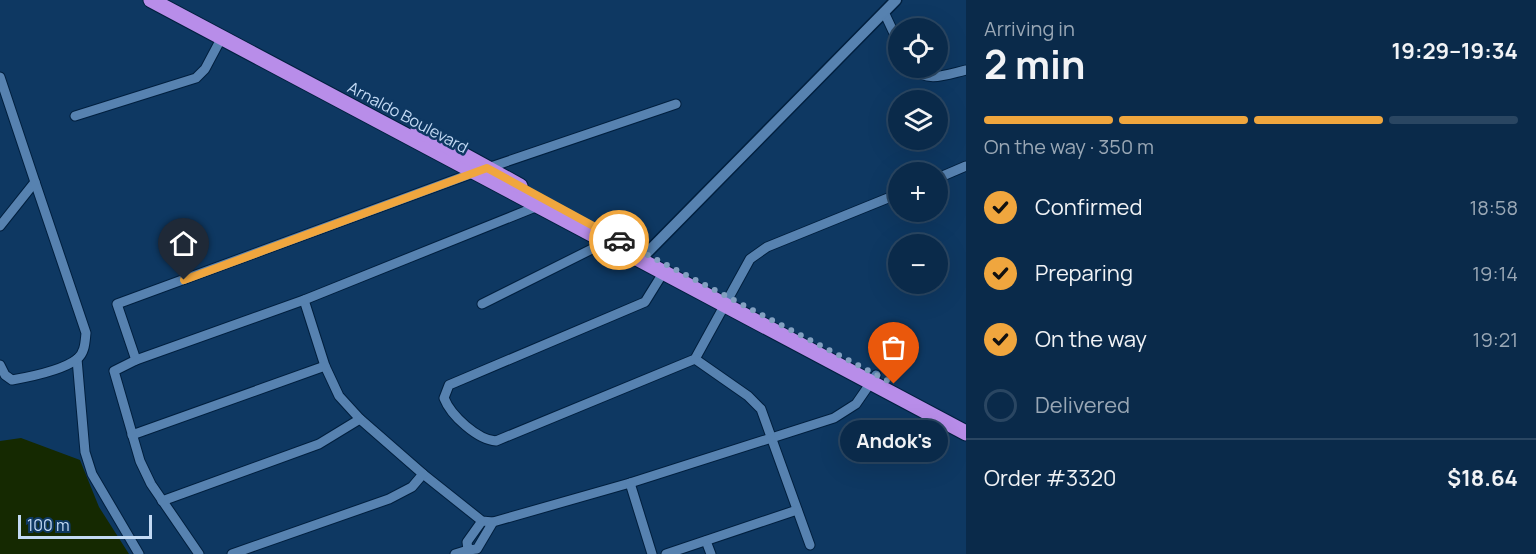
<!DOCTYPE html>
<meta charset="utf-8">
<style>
:root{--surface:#0a2a4a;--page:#183654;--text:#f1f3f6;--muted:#99a7b5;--line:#2a4662;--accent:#f0a63e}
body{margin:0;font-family:Manrope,sans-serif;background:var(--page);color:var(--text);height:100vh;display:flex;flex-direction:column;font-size:22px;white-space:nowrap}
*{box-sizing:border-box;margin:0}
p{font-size:20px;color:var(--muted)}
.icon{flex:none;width:33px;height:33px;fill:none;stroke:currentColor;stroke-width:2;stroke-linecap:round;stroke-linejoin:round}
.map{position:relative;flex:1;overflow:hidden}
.drawer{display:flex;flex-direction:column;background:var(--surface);width:570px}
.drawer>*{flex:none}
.fabs{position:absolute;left:888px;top:18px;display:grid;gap:12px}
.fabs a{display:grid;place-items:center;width:60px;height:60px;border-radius:50%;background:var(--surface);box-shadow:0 6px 24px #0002,0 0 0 2px var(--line);font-size:30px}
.scale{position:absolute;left:18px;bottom:15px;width:134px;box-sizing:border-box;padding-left:6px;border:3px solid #c3daf4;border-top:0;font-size:16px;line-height:21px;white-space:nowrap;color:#c3daf4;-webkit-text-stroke:4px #0e3862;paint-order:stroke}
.pin{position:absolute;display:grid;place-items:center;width:51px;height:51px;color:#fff;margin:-62px -26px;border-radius:50% 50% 50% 0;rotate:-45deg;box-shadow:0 0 6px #0007}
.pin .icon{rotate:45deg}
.courier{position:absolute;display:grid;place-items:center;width:60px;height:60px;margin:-30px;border:4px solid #f0a63e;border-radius:50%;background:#fff;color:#222;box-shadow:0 2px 8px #0007}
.bubble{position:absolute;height:42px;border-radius:21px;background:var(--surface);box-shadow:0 6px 24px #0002,0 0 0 2px var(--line);font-size:20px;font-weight:700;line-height:42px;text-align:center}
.summary em{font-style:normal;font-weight:700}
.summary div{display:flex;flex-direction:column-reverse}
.summary{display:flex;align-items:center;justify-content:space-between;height:102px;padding:0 18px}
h1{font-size:39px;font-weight:700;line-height:45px}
.bar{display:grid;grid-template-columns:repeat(4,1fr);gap:9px 6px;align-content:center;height:72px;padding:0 18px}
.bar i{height:8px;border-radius:4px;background:var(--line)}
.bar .on{background:var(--accent)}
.bar p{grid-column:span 4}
.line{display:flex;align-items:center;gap:15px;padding:0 18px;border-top:2px solid var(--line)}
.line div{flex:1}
ol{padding:0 18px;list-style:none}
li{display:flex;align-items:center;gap:18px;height:66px}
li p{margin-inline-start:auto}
li .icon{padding:6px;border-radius:50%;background:var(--accent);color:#111;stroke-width:4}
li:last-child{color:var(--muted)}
li i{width:33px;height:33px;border:3px solid var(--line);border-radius:50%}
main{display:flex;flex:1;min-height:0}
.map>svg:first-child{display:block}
.water{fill:#152901}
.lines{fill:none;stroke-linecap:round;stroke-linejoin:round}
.minor-casing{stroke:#011f3e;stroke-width:11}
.tertiary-casing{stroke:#011f3e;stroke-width:13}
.trunk-casing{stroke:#011f3e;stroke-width:17}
.minor{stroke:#5782b0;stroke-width:9}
.tertiary{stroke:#5782b0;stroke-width:10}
.trunk{stroke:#b88de9;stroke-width:15}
.done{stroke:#84a1c1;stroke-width:6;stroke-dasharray:0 10.8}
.route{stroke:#f0a63e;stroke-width:8}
.labels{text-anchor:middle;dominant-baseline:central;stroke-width:5;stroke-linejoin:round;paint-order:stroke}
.street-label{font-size:16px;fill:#c3daf4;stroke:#0e3862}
</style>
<main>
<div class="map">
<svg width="966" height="554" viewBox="0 0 966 554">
<rect width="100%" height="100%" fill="#0e3862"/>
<path class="water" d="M21,438L80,460L99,507L129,554H0V441Z"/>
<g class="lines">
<g class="minor-casing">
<g id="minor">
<path d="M884,12L898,42"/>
<path d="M911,68C928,83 945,75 966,70"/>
<path d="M0,77L35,182L0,226"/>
<path d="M75,116L196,78L205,69L222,37"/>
<path d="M938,178L966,166"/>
<path d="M663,273L645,302L449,385L444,398C451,416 478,440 496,441L695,359L750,259L767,247L898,194"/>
<path d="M304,300L325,366L339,396L360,419L423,474L482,521L493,522L630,483L834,418L856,404L876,375"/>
<path d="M482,304L606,242"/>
<path d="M77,359L85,452L92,474L139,554"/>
<path d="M695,359L748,396L761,409L810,545"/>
<path d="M136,360L117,304L473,173L676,104"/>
<path d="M0,365L5,375L12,380C29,377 63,370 77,359C85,353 85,342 86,333L35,182"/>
<path d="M132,435L325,366"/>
<path d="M630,483L652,554"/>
<path d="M162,501L319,444L360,419"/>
<path d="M482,521L467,542L468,550L477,549L493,522"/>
<path d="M706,541L711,554"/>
<path d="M199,554L151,484L140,461L114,371L136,360L304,300L538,206"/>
<path d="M232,554L389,499L412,487L423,474"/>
<path d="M455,554L468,550L469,554"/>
<path d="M666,554L797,510"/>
</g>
</g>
<g class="tertiary-casing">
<path id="tertiary" d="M639,261L896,0"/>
</g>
<g class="trunk-casing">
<g id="trunk">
<path d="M151,0L966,433"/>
<path d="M418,130L520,186"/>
</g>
</g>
<use href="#minor" class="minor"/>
<use href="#tertiary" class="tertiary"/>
<use href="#trunk" class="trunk"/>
</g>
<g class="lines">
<path class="done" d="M619,240L894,384"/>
<path class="route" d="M184,280L487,168L619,240"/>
</g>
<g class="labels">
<g class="street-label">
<text transform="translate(408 117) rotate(28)">Arnaldo Boulevard</text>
</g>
</g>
</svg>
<div class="fabs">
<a><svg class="icon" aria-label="locate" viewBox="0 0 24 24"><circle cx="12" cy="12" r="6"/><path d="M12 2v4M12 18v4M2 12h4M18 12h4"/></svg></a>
<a><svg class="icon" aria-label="layers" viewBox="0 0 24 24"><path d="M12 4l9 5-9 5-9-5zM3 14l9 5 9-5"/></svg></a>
<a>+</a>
<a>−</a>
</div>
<div class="scale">100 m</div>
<div class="pin" style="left:894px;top:384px;background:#ea580c"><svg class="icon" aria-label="bag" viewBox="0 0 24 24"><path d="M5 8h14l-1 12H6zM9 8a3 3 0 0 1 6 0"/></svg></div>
<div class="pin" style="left:184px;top:280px;background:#1f2937"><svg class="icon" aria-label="home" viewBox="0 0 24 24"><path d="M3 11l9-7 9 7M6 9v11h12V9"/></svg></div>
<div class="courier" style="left:619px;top:240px"><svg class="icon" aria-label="car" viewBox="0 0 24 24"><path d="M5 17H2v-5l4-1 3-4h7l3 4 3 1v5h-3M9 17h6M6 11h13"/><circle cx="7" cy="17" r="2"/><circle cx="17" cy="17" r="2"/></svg></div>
<div class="bubble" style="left:840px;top:420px;width:108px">Andok's</div>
</div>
<section class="drawer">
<div class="summary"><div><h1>2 min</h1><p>Arriving in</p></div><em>19:29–19:34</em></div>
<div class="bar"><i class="on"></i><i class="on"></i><i class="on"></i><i></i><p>On the way · 350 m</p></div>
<ol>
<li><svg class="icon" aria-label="check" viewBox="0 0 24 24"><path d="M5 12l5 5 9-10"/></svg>Confirmed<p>18:58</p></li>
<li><svg class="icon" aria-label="check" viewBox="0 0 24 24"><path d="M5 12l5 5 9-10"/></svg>Preparing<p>19:14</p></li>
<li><svg class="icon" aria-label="check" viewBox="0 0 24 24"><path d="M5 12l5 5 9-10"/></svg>On the way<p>19:21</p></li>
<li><i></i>Delivered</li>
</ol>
<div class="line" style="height:78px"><div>Order #3320</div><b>$18.64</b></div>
</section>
</main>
